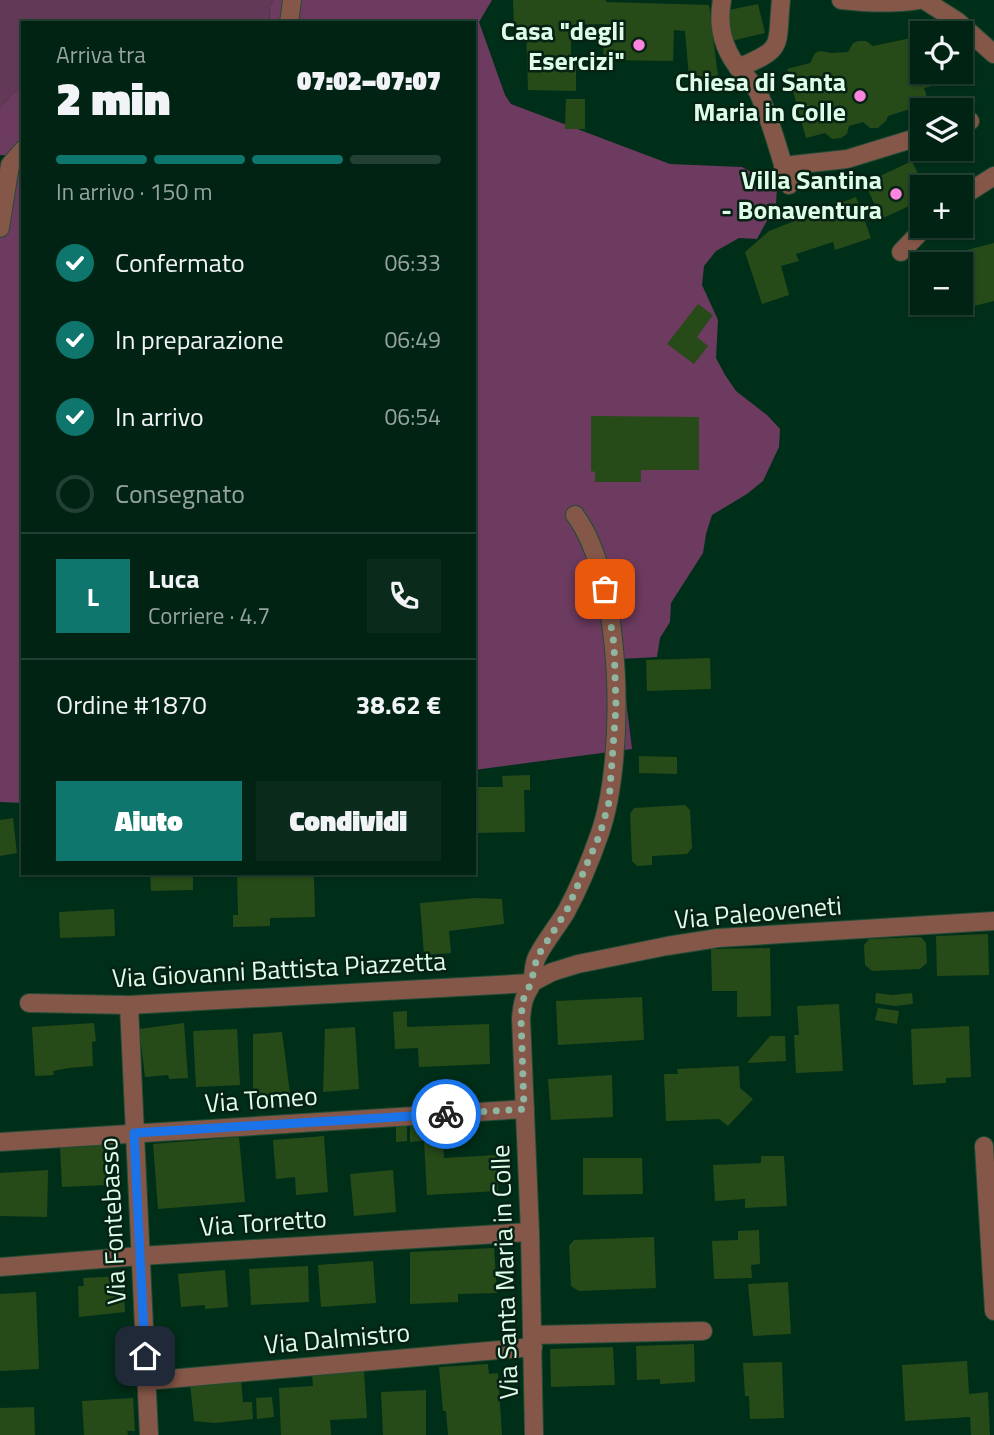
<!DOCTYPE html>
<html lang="it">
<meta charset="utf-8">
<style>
:root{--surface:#002313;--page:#0a2b1c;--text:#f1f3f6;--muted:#95a4a0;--line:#224033;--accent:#0f766e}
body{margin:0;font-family:"Titillium Web",sans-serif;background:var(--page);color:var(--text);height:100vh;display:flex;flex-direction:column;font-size:26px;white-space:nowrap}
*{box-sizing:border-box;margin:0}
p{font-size:23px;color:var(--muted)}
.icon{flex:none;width:38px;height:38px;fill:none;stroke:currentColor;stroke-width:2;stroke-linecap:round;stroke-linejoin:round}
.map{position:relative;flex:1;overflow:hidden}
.drawer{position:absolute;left:21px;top:21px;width:455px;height:854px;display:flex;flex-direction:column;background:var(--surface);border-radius:0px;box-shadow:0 2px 5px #0004,0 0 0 2px var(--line)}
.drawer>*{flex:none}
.fabs{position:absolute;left:910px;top:21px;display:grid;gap:14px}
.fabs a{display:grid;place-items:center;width:63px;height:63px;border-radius:0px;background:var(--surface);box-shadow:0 2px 5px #0004,0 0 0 2px var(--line);font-size:35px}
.pin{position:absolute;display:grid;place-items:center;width:60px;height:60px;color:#fff;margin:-30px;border-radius:14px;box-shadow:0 4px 10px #0006}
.courier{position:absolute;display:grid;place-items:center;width:70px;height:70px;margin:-35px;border:5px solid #1a73e8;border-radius:50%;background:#fff;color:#222;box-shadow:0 2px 9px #0007}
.headline em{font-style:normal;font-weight:800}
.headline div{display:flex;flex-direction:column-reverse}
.headline{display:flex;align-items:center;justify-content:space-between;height:119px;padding:0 35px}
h1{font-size:46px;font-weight:800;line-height:52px}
.bar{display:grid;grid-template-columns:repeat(4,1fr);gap:10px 7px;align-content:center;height:84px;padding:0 35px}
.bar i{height:9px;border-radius:5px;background:var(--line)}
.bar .current{background:var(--accent)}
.bar p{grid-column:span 4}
.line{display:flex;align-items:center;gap:18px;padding:0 35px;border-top:2px solid var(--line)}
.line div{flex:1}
.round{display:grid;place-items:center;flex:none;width:74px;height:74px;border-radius:0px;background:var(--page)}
ol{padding:0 35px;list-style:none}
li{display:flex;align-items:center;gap:21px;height:77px}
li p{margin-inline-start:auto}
li .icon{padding:7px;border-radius:50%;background:var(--accent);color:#fff;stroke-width:4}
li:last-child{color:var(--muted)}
li i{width:38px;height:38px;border:4px solid var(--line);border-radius:50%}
.primary-button{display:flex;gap:14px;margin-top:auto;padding:14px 35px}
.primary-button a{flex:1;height:80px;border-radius:0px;background:var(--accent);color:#fff;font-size:28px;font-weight:800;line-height:80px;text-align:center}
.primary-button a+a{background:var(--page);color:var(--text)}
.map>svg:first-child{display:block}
.green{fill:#623a57}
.forest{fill:#6d3b60}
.building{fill:#274a19}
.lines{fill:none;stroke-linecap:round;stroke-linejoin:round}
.minor-casing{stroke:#1f4c36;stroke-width:20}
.minor{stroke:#855748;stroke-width:18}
.done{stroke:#90b5a0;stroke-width:7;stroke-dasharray:0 12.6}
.route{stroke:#1a73e8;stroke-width:9}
.poi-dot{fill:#fe85df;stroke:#072214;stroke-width:2.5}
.labels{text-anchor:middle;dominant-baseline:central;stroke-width:5;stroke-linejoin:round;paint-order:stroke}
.poi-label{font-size:26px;font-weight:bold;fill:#ddfde9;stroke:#072214;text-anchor:end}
.street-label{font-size:26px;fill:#ddfde9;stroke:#072214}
</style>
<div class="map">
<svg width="994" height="1435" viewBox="0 0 994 1435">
<rect width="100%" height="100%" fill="#002f19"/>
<path class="green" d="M0,0H273L270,6L269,23H23V88L14,92L0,108Z"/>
<g class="forest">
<path d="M273,0H492L479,22L505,95L511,104L670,164L742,167L777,186L776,204L757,239L739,238L716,251L704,266L702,285L718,320L716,358L725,375L736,391L767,415L780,429L779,447L763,481L747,494L712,515L706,534L703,553L671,603L670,622L660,638L657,657L621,659L632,749L474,770V23H269L270,6Z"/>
<path d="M23,88V157L0,155V108L14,92Z"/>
<path d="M23,160V803L0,802V192Z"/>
</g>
<g class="building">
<path d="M513,0H606V2L709,5L718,76L689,77L685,31L674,30L673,61L603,60L604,24L571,25V65H576V91L528,90L526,26L514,27Z"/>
<path d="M758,4L765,33L731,41L724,11Z"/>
<path d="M911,38L916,55L922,54V72H945L936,85L924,88L929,103L888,116L886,121L878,128H870L863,122L849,126L847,134L841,138L832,139L825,133L806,138L787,69L810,63L815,53L820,51L832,53L848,52L853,43L858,41H866L873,46Z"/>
<path d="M566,99H585V129H565Z"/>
<path d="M912,161L924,187H922V200L881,219L865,183Z"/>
<path d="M856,197L871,238L835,250L833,242L796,254L799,261L781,266L789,295L762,304L745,252L769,231Z"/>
<path d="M994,243V301L974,306L959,252Z"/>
<path d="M698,304L713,315L697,337L708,346L694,364L667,344Z"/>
<path d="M591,416L699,417V470H641V482H595V472L591,471Z"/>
<path d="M710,658L711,689L647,691L646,660Z"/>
<path d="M639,756L677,757V774L639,773Z"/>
<path d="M530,775V790H524L525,832L474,833V787H503L502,776Z"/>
<path d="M685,805L690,810L692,848L687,854L652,856V865L637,866L632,861L630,814L634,808Z"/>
<path d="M13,818L17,853L0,856V820Z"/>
<path d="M150,873H193V890L151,891Z"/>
<path d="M237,873H291L292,877H314L315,917L270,918V926L233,927V915H238Z"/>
<path d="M476,898L502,899L504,924L449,931L451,953L424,955L420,903Z"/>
<path d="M114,909L115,936L60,938L59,912Z"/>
<path d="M988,934L989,975L937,976L936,936Z"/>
<path d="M921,937L926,943L927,963L920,969L872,971L865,965L864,945L869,939Z"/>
<path d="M770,948L771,1016L737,1017V991H712L711,949Z"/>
<path d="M876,993L892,995L912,993L913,1004L895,1006L875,1003Z"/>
<path d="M642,997L644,1040L558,1045L556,1001Z"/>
<path d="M839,1004L843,1071L796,1073L794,1035H799L797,1006Z"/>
<path d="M878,1008L899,1011L897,1024L875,1020Z"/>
<path d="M407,1011V1027L489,1024L490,1064L419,1067L418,1048L395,1049L393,1012Z"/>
<path d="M94,1023L96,1041L92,1042L93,1066L69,1068L53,1071L54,1075L35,1076L32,1027Z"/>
<path d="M184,1023L188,1078L169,1079L168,1075L145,1077L139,1029Z"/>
<path d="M969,1026L971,1077L946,1078V1083L913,1085L911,1029Z"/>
<path d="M355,1027L359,1089L323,1092L325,1029Z"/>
<path d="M237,1029L240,1085L196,1087L193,1031Z"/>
<path d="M282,1032L290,1093L253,1096V1034Z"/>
<path d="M770,1036H785L786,1061L747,1063Z"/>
<path d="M739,1066L740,1088L753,1099L728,1126L719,1119L666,1121L664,1074H678L677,1069Z"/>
<path d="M612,1075L613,1117L551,1120L548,1079Z"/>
<path d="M442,1124L444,1158L497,1155L498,1191L427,1195L424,1141L410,1142V1125Z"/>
<path d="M396,1125H407V1141L396,1142Z"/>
<path d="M324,1136L328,1192L296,1195L295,1177L276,1179L273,1140Z"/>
<path d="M239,1137L245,1202L158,1209L153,1144Z"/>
<path d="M105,1144L108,1185L62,1187L60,1147Z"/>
<path d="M761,1156H784L787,1206L745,1208V1199L715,1201L713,1165L761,1163Z"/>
<path d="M583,1158H642L643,1194L583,1195Z"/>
<path d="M48,1170L47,1217L0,1216V1173Z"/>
<path d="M393,1170L396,1212L354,1216L350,1174Z"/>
<path d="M759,1230L760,1264L751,1265L752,1278L714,1279L712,1241L738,1240V1231Z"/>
<path d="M654,1237L656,1288L579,1291L571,1286L569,1246L574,1240Z"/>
<path d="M494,1248L497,1293L458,1294V1302L410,1304V1252Z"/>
<path d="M373,1261L376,1303L321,1307L318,1265Z"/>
<path d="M308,1266L309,1302L251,1305L249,1269Z"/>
<path d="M225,1270L228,1307L205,1309V1305L181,1307L178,1274Z"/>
<path d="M123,1276L125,1312L79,1317L78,1286H84L83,1278Z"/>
<path d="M788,1282L791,1334L753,1336L748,1284Z"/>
<path d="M36,1292L39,1369L0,1371V1294Z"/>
<path d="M694,1344L695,1382L660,1384V1379L637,1380L636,1346Z"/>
<path d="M613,1347L615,1385L551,1387L550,1349Z"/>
<path d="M967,1361L969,1394L988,1392L990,1435H971L970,1417L905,1421L902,1365Z"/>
<path d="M782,1362L784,1418L750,1419L749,1396H745L743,1363Z"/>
<path d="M488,1364L489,1374L498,1373L502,1435H448L446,1411H443L439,1367Z"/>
<path d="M364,1371L367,1418L330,1420L331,1435H281L279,1388L313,1386L312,1374Z"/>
<path d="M241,1379L243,1402H252L253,1419L215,1423L194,1421L190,1384Z"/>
<path d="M426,1390V1435H383L381,1392Z"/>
<path d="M272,1397L274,1417L257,1419L256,1398Z"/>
<path d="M133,1398L135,1431H127L128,1435H84L82,1401Z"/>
<path d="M34,1407L35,1435H0V1408Z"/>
</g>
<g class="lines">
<g class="minor-casing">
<g id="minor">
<path d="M722,0C717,27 723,50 741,71C747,78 754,84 758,92C771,120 780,155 789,185"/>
<path d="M841,0C868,3 892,4 918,0"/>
<path d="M924,0L957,21L994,54"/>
<path d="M289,23L292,0"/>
<path d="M738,68C786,48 776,47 781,0"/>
<path d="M961,124L970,121"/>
<path d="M783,166L847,159L922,136"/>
<path d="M961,197L994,176"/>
<path d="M0,228L10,165L23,150"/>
<path d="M901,252L926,226"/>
<path d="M29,1003L129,1005L531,983L552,972L578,964L667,946L718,938L994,921"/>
<path d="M129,1005L149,1435"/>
<path d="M0,1142L525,1109"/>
<path d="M984,1146L994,1311"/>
<path d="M0,1267L140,1256L530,1232"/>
<path d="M533,1335L703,1331"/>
<path d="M146,1381L533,1347"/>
<path d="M534,1435L530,1232L521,1018C522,1011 522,1004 525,997C527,992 530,988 532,983C534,974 533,965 537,957C545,941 557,927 566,912C579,888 591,859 600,833C626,758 624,581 575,515"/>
</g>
</g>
<use href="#minor" class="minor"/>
</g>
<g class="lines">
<path class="done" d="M446,1114L524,1109L521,1018L523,1000L531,983L537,957L567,910L600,834L609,802L616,707L614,644L605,589"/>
<path class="route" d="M145,1356L134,1133L446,1114"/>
</g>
<g class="poi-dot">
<circle cx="639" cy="45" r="7"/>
<circle cx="860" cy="96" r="7"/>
<circle cx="896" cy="194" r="7"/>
</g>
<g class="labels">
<g class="poi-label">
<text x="625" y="30">Casa "degli<tspan x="625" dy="30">Esercizi"</tspan></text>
<text x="846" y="81">Chiesa di Santa<tspan x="846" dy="30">Maria in Colle</tspan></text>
<text x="882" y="179">Villa Santina<tspan x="882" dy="30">- Bonaventura</tspan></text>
</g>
<g class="street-label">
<text transform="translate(758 912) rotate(-5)">Via Paleoveneti</text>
<text transform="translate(279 969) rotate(-3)">Via Giovanni Battista Piazzetta</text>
<text transform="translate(261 1099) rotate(-4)">Via Tomeo</text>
<text transform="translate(112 1221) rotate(-93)">Via Fontebasso</text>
<text transform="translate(263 1222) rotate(-4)">Via Torretto</text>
<text transform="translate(504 1272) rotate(-92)">Via Santa Maria in Colle</text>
<text transform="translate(337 1338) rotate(-5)">Via Dalmistro</text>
</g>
</g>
</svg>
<div class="fabs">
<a><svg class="icon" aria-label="locate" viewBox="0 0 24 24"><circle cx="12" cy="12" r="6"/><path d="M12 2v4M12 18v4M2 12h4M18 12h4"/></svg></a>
<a><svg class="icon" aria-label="layers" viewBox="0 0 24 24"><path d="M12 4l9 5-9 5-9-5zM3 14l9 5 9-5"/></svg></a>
<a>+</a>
<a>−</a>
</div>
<div class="pin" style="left:605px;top:589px;background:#ea580c"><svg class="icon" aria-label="bag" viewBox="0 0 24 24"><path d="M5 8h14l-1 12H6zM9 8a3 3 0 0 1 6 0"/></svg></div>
<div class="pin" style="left:145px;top:1356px;background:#1f2937"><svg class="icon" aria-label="home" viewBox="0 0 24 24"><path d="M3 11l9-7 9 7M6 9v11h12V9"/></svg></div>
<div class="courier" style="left:446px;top:1114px"><svg class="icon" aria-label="bike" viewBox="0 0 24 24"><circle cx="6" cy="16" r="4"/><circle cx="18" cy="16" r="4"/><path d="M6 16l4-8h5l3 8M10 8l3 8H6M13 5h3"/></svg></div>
<section class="drawer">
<div class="headline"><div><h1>2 min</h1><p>Arriva tra</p></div><em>07:02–07:07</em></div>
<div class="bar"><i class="current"></i><i class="current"></i><i class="current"></i><i></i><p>In arrivo · 150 m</p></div>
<ol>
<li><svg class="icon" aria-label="check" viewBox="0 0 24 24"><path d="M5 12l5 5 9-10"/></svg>Confermato<p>06:33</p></li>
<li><svg class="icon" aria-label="check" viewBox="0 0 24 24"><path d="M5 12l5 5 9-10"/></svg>In preparazione<p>06:49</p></li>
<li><svg class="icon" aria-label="check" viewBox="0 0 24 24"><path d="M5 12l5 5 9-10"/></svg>In arrivo<p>06:54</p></li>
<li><i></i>Consegnato</li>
</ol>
<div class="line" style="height:126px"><b class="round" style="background:var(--accent);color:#fff">L</b><div><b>Luca</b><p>Corriere · 4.7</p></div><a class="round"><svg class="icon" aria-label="phone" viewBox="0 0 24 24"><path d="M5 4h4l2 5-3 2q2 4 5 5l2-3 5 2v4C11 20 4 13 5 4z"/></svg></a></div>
<div class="line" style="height:91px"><div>Ordine #1870</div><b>38.62 €</b></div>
<div class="primary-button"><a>Aiuto</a><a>Condividi</a></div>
</section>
</div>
